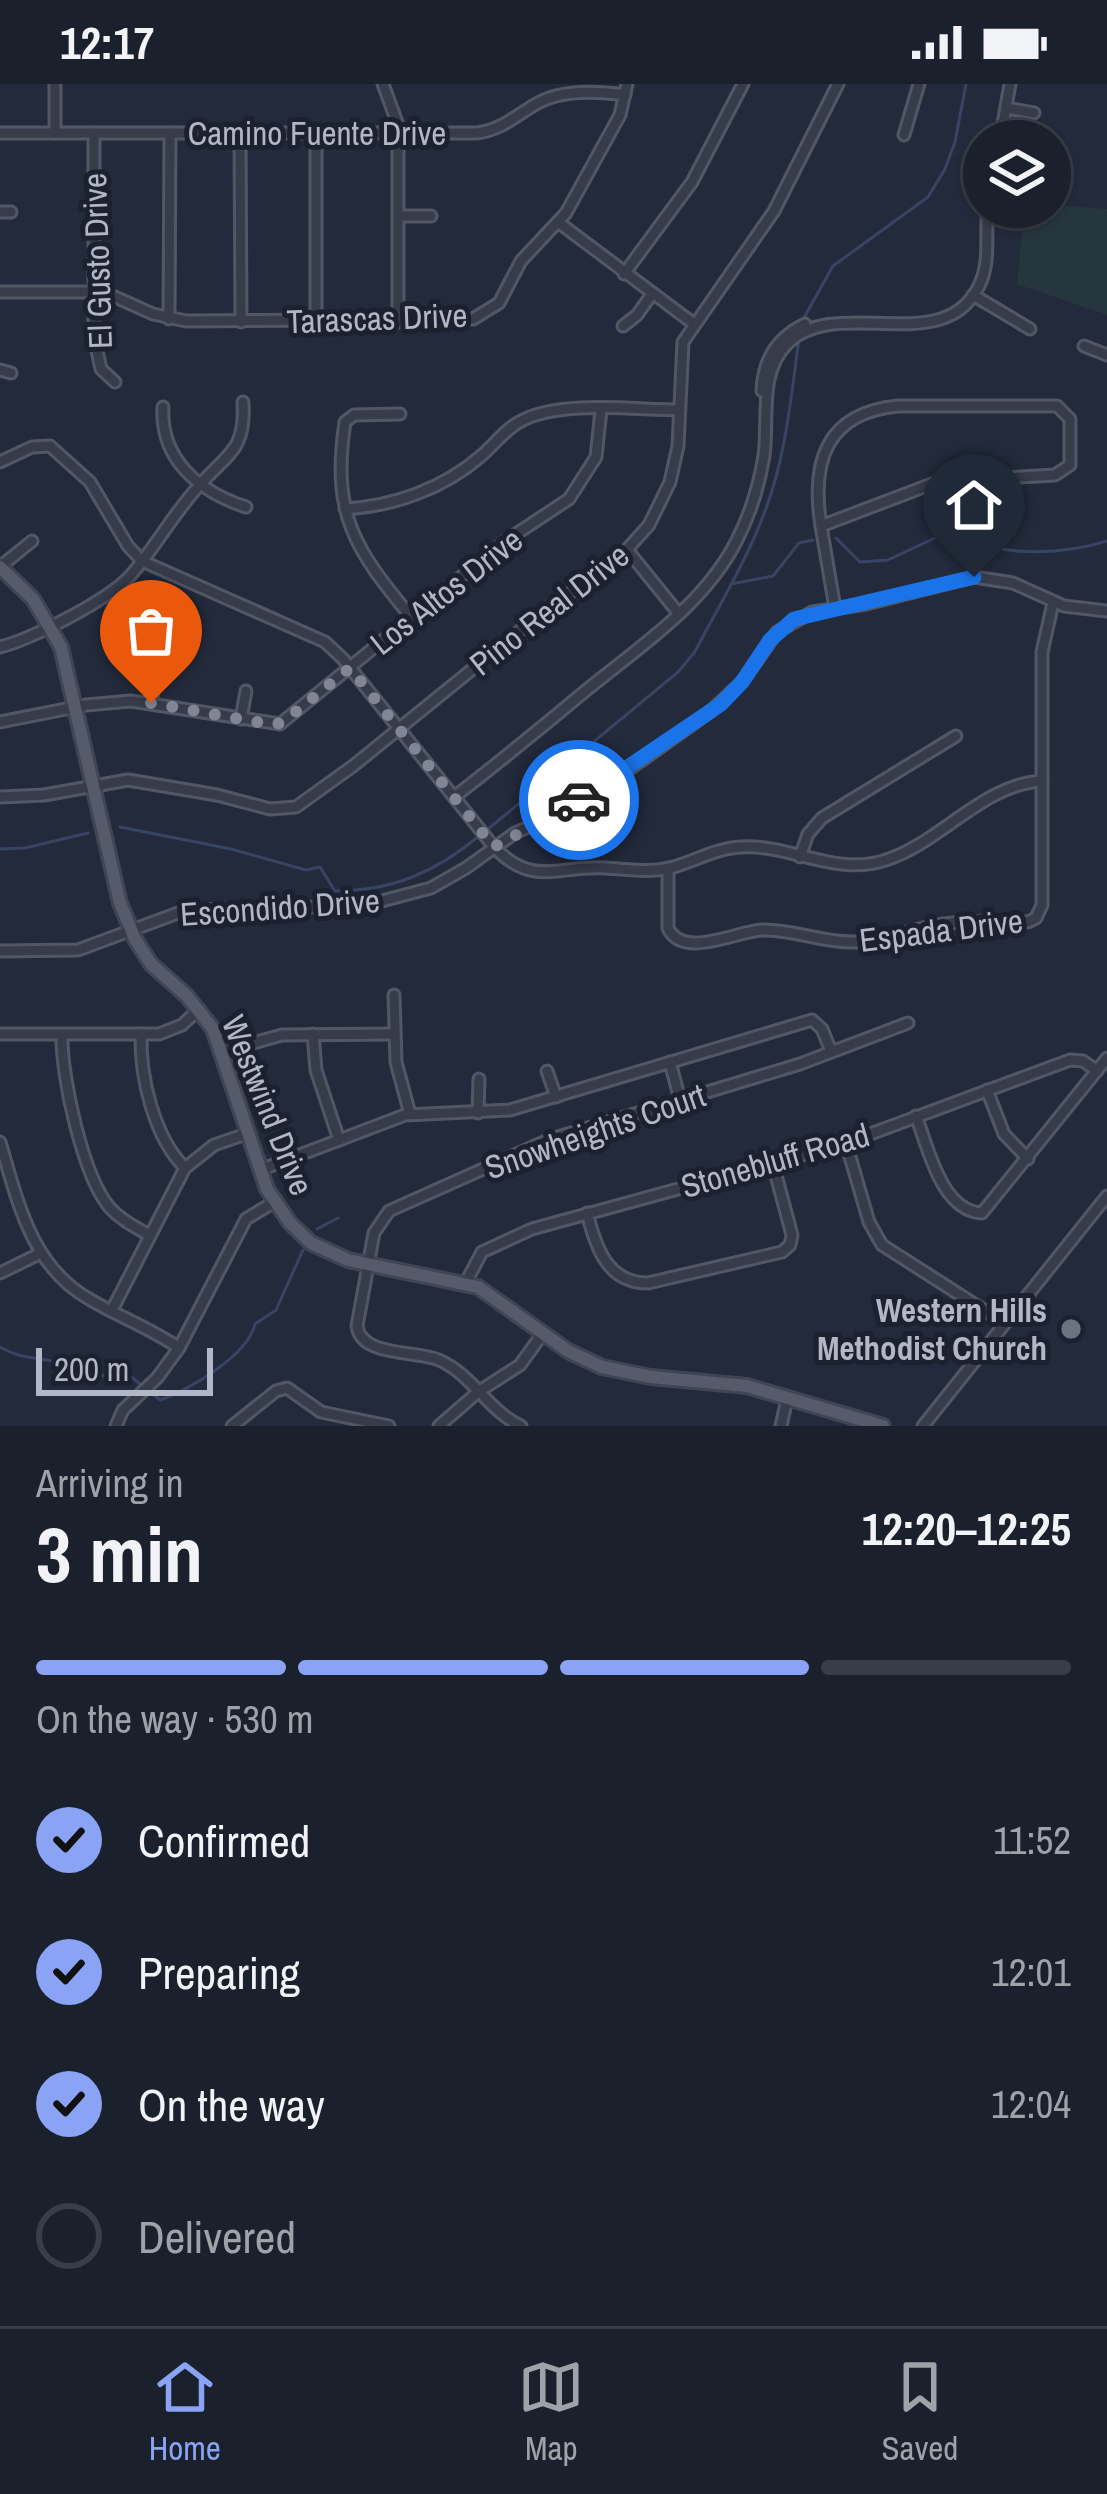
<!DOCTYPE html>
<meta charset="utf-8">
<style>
:root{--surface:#1a202c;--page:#272d38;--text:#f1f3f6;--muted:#9fa3a9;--line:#383e48;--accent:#8aa3f4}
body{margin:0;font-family:"Archivo Narrow",sans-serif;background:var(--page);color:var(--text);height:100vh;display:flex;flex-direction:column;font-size:45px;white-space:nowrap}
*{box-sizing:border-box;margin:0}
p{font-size:39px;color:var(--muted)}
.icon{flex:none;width:66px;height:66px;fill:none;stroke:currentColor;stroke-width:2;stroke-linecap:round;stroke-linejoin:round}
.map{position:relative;height:1342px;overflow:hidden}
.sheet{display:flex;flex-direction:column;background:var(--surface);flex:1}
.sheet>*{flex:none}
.controls{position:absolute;left:963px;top:36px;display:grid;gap:24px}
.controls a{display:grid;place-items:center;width:108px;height:108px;border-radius:50%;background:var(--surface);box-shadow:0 3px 9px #0004,0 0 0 3px var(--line);font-size:60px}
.scale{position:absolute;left:36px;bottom:30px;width:177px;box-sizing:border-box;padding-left:12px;border:6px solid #b2b7c7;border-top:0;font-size:33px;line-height:42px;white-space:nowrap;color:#b2b7c7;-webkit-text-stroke:9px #1c2130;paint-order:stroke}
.pin{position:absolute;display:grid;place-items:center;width:102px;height:102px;color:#fff;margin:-123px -51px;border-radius:50% 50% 50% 0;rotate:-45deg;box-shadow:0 0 12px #0007}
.pin .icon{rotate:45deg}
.courier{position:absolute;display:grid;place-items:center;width:120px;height:120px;margin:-60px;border:9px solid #1a73e8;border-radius:50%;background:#fff;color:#222;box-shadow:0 3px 15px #0007}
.summary em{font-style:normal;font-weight:700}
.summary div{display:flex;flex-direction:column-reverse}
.summary{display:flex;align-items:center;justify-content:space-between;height:204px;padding:0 36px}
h1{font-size:78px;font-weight:700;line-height:90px}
.bar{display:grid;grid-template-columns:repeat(4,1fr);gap:18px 12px;align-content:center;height:144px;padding:0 36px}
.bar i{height:15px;border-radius:9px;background:var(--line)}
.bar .current{background:var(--accent)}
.bar p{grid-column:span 4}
ol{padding:0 36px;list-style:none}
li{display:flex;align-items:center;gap:36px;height:132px}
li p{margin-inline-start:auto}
li .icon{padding:12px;border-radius:50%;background:var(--accent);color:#111;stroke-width:4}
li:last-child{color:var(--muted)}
li i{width:66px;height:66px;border:6px solid var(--line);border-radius:50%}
.status{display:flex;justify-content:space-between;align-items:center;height:84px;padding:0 60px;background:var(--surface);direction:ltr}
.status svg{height:33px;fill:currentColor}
.dock{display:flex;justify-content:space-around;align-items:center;height:168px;border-top:3px solid var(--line);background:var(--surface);font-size:33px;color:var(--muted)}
.dock a{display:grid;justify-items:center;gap:6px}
.dock .current{color:var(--accent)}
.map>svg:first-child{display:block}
.green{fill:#25363c}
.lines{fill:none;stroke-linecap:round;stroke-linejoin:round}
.stream{stroke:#394463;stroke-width:3}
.minor-casing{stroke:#525766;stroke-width:15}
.major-casing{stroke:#404554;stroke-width:18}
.minor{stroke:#373c4b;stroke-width:9}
.major{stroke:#555b6b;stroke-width:12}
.done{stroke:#808696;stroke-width:12;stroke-dasharray:0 21.6}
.route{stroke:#1a73e8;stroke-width:15}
.worship-dot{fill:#6b7280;stroke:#1c2130;stroke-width:4.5}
.labels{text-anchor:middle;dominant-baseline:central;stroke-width:10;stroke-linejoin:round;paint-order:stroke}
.street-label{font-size:33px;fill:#b2b7c7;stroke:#1c2130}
.poi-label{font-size:33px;font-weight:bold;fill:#b2b7c7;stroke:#1c2130;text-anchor:end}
</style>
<div class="status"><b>12:17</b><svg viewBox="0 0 49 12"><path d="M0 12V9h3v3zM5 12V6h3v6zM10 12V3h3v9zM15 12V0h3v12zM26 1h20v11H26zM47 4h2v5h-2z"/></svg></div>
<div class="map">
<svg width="1107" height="1342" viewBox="0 0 1107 1342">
<rect width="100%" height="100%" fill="#232a3b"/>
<path class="green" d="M1070,122L1107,125V231L1017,200L1024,128Z"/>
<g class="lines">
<g class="stream">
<path d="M801,239L833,182L928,113L945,85L955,58L966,0"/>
<path d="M836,454L860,478L888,476L939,452L959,464C991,457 989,465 1017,467C1047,469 1079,466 1107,457"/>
<path d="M731,500L773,492L799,459L813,456"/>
<path d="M120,743L231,765L306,786L320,783L335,807C392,807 436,788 479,752"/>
<path d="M487,746L678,588L694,569C719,522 747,476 765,427C786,373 791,312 799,255"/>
<path d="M0,765L25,764L88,749"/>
<path d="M317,1145L338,1134"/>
<path d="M0,1263C17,1273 28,1273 47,1276C74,1282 94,1301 123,1286L140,1300"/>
<path d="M153,1310L160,1316C188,1307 248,1271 255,1240L276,1226L303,1166"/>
</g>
<g class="minor-casing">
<g id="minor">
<path d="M383,0L398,41V238"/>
<path d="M1007,24L1034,29"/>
<path d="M0,49H477C502,46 516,31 538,19C563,5 597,7 625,11"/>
<path d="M55,49V0"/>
<path d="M94,49V253L101,285L115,298"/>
<path d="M240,49L241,238"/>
<path d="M904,51L919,0"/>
<path d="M1000,57L1010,0"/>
<path d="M0,128H11"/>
<path d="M398,132H431"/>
<path d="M558,138L694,240"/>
<path d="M624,190L692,98L743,0"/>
<path d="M0,208H104L153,230L186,237L473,235L499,219L521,177L566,129L620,31L627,0"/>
<path d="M973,211L1030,245"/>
<path d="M169,235L170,49"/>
<path d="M316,237V49"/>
<path d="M623,242L637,231L652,210"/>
<path d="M1084,262L1107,271"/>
<path d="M0,286L11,289"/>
<path d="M762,307C763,277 776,254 805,240"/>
<path d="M898,322H1057L1070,335V381L1055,391L937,398L821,442C811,379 825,329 898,322Z"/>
<path d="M163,323C160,376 200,408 246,423"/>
<path d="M400,330L354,331L345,338C331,431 355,465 411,533"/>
<path d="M0,378L32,363L50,362L90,398L128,462L142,477L325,558L343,575L494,763C533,804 559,781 605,784C627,785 648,789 670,784C693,778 716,764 741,763C791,760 836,793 886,776C940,759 983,700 1042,697"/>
<path d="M345,425C394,422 443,405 481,372C495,360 506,344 523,336C563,316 635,326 679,326"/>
<path d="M821,442L835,524"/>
<path d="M628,467L679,530"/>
<path d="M0,483L32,457"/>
<path d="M0,563C32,555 108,516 130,492C155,464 173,430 198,403C227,369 246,368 243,318"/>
<path d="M151,619L159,574"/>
<path d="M241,635L246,607"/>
<path d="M0,638L86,621L131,617L280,640L504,458L569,415L596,373L601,326"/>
<path d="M0,713L44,711L128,696L217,711L270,725L296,723L353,682L554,519L612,482L649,441L670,398L678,362L683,258L774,127L838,0"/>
<path d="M454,713C500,678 544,641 589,604C642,561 703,521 736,458C750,431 759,402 764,372C769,335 758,288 788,259C839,209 950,279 982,195C990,173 985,147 988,123"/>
<path d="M800,773L808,750L822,734L956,652"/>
<path d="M668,784V844C683,876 737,847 762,846C793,845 822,859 854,858C886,858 913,844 944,840C972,836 1000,838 1028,838L1036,834L1042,821V568L1053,519"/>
<path d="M0,867L78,866L186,826L363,822L431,804L466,784L515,749L557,730L624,689L710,628L742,598L777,548L812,528L866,520L974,493L1013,499L1064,522L1107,527"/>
<path d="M394,911L396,978L410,1030"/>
<path d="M0,950H159L182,941L199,925"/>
<path d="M141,950C140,994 154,1053 185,1084"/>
<path d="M313,950L316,986L339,1056"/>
<path d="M62,951C61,992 83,1093 110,1124C121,1136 135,1143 149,1151"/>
<path d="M224,967L282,951L394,950"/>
<path d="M670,978L680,1016"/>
<path d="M547,987L556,1013"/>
<path d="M987,1006L1004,1050L1028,1075"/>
<path d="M478,1029L479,995"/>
<path d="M916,1032C928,1063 941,1127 982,1129L1107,974"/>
<path d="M0,1058C18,1118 31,1182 89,1215C119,1233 150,1244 179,1264"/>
<path d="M846,1059L869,1138L882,1161L1004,1239"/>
<path d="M260,1086L405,1031L510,1026L812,936L822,945L831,967"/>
<path d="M587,1129C596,1162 606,1199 648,1199L782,1168L790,1161L792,1151L773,1080"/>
<path d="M0,1189L41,1169"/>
<path d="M466,1198L482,1168L532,1145L846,1059L1070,976L1083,977L1097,987"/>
<path d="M112,1226L185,1084L214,1061L249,1049"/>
<path d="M116,1342L123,1326L157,1294L179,1264L246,1135L274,1118"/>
<path d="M232,1342L276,1307L287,1304L321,1328L389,1342"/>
<path d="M439,1342L478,1308L520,1281L543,1249"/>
<path d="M521,1342C488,1327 473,1291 439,1276C415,1266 361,1273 357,1242L374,1149L389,1127L548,1056L800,980L908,939"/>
<path d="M781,1342L787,1315"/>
<path d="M923,1342L1107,1112"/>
</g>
</g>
<g class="major-casing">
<path id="major" d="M0,483L33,515L61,563L120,819L135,855L151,880L187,912L213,945L267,1105L290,1139L311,1159L348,1176L478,1203L568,1267L602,1283L651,1293L747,1302L883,1342"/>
</g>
<use href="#minor" class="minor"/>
<use href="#major" class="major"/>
</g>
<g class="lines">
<path class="done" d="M151,619L274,641L283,638L350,584L494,763L579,716"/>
<path class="route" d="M579,716L721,620L742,598L770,556L794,535L974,493"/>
</g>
<circle class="worship-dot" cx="1071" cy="1245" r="12"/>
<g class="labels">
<g class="street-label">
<text x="317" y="49">Camino Fuente Drive</text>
<text transform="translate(97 177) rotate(-92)">El Gusto Drive</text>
<text transform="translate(377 234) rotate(-2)">Tarascas Drive</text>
<text transform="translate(446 507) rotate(-38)">Los Altos Drive</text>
<text transform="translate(549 525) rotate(-38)">Pino Real Drive</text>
<text transform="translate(280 823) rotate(-4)">Escondido Drive</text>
<text transform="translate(941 846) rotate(-7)">Espada Drive</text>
<text transform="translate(268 1021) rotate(68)">Westwind Drive</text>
<text transform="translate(595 1047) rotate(-19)">Snowheights Court</text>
<text transform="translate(775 1076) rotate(-16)">Stonebluff Road</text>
</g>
<g class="poi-label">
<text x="1047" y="1226">Western Hills<tspan x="1047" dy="38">Methodist Church</tspan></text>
</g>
</g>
</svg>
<div class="controls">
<a><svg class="icon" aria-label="layers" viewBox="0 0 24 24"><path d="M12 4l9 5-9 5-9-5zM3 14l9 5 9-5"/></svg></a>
</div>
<div class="scale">200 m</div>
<div class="pin" style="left:151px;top:619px;background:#ea580c"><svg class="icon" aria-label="bag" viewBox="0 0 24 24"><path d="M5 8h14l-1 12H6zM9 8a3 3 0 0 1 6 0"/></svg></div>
<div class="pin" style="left:974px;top:493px;background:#1f2937"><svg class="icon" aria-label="home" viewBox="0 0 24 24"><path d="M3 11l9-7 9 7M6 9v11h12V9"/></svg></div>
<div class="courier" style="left:579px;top:716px"><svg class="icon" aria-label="car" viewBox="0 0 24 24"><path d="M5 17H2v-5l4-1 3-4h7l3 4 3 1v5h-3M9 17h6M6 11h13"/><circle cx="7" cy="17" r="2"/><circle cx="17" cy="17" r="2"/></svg></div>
</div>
<section class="sheet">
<div class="summary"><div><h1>3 min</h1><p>Arriving in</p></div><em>12:20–12:25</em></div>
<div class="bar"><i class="current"></i><i class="current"></i><i class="current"></i><i></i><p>On the way · 530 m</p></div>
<ol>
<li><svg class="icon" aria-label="check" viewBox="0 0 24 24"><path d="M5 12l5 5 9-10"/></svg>Confirmed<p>11:52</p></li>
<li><svg class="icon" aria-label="check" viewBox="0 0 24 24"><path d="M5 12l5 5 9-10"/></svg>Preparing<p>12:01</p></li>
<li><svg class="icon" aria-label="check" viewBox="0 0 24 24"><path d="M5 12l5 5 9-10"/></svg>On the way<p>12:04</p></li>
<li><i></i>Delivered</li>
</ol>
</section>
<nav class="dock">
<a class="current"><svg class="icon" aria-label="home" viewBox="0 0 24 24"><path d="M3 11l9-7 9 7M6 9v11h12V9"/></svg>Home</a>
<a><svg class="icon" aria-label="map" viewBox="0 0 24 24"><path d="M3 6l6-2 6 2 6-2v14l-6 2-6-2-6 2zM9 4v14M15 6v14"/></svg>Map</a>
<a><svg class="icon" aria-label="saved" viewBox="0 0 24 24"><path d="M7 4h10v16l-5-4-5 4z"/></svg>Saved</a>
</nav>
